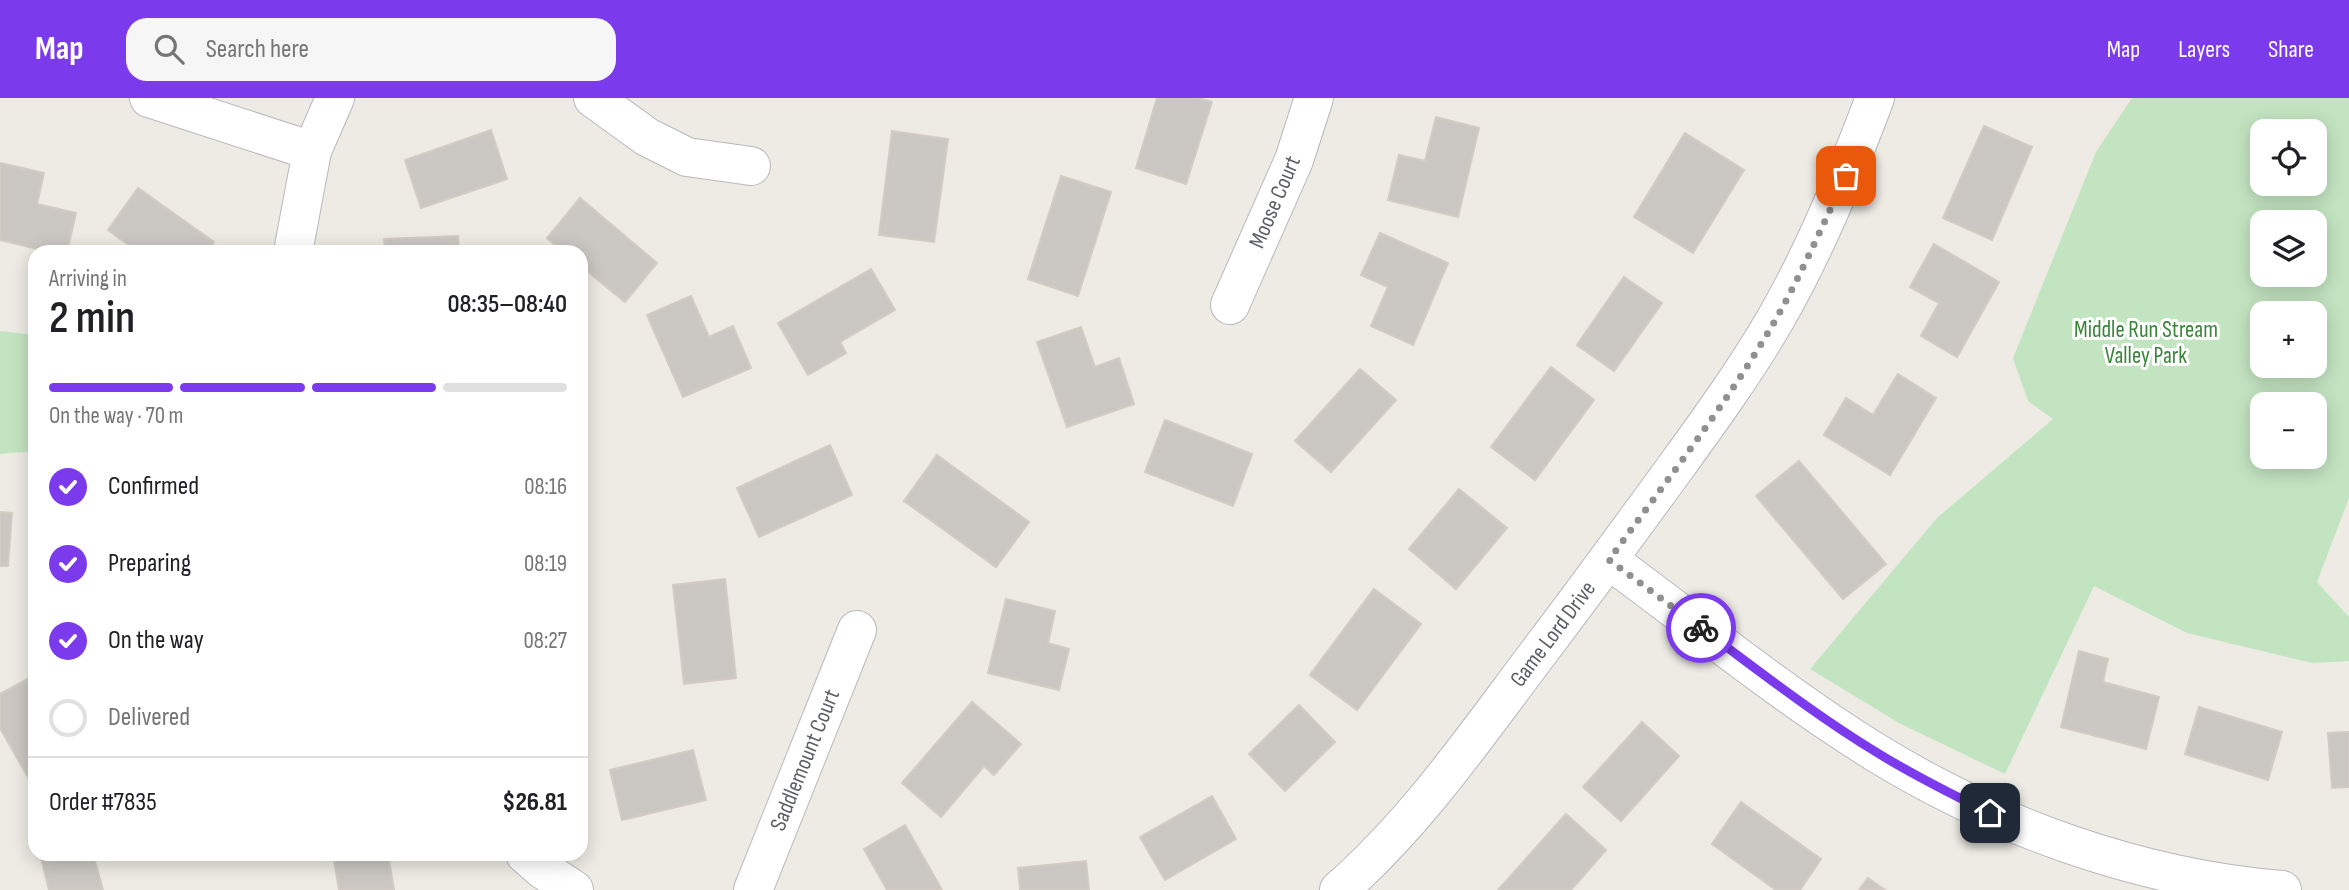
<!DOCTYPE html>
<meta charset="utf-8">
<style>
:root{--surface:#fff;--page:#f6f6f6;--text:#202124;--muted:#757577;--line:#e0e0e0;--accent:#7c3aed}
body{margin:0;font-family:"Sofia Sans Condensed",sans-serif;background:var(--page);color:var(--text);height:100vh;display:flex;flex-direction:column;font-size:26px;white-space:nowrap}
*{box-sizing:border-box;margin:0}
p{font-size:23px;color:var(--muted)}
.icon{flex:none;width:38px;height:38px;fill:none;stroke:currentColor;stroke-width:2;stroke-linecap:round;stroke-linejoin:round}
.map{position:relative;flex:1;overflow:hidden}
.side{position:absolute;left:28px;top:147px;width:560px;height:616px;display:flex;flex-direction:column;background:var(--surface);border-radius:21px;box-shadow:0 4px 18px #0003}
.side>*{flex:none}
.fabs{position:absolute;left:2250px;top:21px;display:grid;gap:14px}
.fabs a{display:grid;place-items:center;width:77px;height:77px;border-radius:14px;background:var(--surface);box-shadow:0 4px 18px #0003;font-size:35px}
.pin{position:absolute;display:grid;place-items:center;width:60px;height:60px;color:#fff;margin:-30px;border-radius:14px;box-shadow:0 4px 10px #0006}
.courier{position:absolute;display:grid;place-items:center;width:70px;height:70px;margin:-35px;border:5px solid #7c3aed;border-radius:50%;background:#fff;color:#222;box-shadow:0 2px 9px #0007}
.overview em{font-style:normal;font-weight:600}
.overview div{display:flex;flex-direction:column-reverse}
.overview{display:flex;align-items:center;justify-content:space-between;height:119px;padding:0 21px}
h1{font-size:46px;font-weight:600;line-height:52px}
.bar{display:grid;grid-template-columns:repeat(4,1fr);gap:10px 7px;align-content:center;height:84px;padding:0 21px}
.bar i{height:9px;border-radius:5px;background:var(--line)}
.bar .selected{background:var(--accent)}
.bar p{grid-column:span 4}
.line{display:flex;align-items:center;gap:18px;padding:0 21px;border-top:2px solid var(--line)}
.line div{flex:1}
ol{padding:0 21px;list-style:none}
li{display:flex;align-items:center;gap:21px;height:77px}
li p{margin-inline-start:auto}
li .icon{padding:7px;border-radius:50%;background:var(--accent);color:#fff;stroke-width:4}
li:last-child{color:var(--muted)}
li i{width:38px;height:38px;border:4px solid var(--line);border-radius:50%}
header{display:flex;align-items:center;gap:42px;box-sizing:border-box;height:98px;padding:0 35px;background:var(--accent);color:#fff}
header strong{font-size:33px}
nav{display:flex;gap:38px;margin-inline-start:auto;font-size:24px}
.search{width:490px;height:63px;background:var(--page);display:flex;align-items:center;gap:18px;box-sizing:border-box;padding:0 24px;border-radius:21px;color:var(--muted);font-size:26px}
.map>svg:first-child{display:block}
.green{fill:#c3e4c1;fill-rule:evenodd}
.building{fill:#cbc7c2;stroke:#d2ccc2;stroke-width:2}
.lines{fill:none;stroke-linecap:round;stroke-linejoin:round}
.minor-casing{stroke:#b6b9bd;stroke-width:40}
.minor{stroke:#fff;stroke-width:38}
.done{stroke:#8f9090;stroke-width:7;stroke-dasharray:0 12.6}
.route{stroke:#7c3aed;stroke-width:9}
.labels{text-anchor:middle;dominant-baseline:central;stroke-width:6;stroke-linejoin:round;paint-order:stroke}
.street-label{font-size:23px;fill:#5c5f63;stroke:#fff}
.park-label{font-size:23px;fill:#3a843a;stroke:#fff}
</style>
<header>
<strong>Map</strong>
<div class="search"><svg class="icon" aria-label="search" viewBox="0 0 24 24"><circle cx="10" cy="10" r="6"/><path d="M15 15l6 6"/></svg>Search here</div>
<nav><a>Map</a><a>Layers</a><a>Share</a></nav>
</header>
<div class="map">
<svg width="2349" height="792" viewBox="0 0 2349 792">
<rect width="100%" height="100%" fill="#edebe3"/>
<g class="green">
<path d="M2132,0H2349V400L2317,484L2349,519V563L2312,565L2187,535L2094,488L2005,676L1899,625L1810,571L1937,420L2053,321L2028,303L2013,260L2096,54ZM2263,33H2315V86H2263ZM2263,124H2315V177H2263ZM2263,215H2315V268H2263ZM2263,306H2315V359H2263Z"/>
<path d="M0,233L35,237V353L0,356Z"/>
</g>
<g class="building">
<path d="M1157,0H1198L1212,4L1186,86L1136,70Z"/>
<path d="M1436,19L1479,30L1458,119L1388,102L1399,57L1425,63Z"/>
<path d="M1984,28L2032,49L1992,142L1943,120Z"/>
<path d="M491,32L507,81L421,110L405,62Z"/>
<path d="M892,33L948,41L934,144L879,137Z"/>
<path d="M1685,35L1744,72L1693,155L1634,119Z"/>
<path d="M0,65L44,75L37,106L76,115L67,154H50L0,142Z"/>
<path d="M1061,78L1111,94L1078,198L1028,181Z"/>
<path d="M138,90L214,144L207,154H138L108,132Z"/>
<path d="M580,100L657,165L625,204L581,168V154H564L547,140Z"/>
<path d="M1380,135L1448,165L1413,247L1371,228L1388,189L1361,177Z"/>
<path d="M458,138L459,154H385L384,141Z"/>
<path d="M1934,146L1999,184L1957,259L1921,238L1939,205L1910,189Z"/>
<path d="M871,171L895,212L840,244L846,255L808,277L778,225Z"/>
<path d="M1624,179L1662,205L1614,273L1577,247Z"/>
<path d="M691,198L709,239L733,228L751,270L683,299L647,217Z"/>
<path d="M1081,229L1095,269L1119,260L1134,306L1067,329L1037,244Z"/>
<path d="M1551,269L1594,302L1535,382L1491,349Z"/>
<path d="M1360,271L1396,302L1331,374L1295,343Z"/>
<path d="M1898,276L1936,300L1890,377L1824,337L1846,300L1873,317Z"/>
<path d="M1165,322L1252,356L1233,408L1145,374Z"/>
<path d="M830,347L852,397L759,439L737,390Z"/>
<path d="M937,357L1029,424L996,469L904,403Z"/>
<path d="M1799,363L1886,466L1843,501L1756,398Z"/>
<path d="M1459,391L1507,430L1456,491L1409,451Z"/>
<path d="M0,414L12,415L8,468H0Z"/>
<path d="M725,481L736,580L684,586L673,487Z"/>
<path d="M1374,491L1421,526L1357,612L1310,577Z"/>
<path d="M1006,501L1055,513L1048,545L1069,551L1059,592L988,575Z"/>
<path d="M2079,553L2108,561L2103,584L2159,599L2146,651L2061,629Z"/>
<path d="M33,578L35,582V678L29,681L0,630V596Z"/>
<path d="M972,604L1021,646L994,677L984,668L941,719L902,685Z"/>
<path d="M1299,607L1335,644L1285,693L1249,656Z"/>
<path d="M2199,609L2282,634L2268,682L2185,656Z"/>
<path d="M581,610L586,633L581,634Z"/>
<path d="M1642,624L1679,658L1621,723L1583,689Z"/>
<path d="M2349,634V689L2332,690L2328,635Z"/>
<path d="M693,652L706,702L622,722L610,672Z"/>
<path d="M1212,698L1236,741L1165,782L1140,739Z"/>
<path d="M1741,704L1821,761L1800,792H1776L1712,746Z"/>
<path d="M1566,716L1606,752L1571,792H1498Z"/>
<path d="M905,727L942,792H887L864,751Z"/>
<path d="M40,756H93L103,792H49Z"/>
<path d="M333,756H388L394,792H339Z"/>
<path d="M1086,763L1089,792H1020L1018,770Z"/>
<path d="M1868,780L1885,792H1859Z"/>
</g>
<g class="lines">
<g class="minor-casing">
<g id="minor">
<path d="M149,0L312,53"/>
<path d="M593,0L647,39L687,59L751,68"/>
<path d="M293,154L312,53L335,0"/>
<path d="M1230,207L1294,62L1314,0"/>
<path d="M1609,462C1696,526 1783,597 1875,654C1997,729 2139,780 2282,792"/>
<path d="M525,756L542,771L574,792"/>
<path d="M753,792L857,532"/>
<path d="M1339,792C1417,724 1477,636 1539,554C1586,492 1632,429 1678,366C1712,319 1746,272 1775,222C1816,151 1846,76 1875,0"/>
</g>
</g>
<use href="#minor" class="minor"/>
</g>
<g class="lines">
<path class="done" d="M1701,530L1609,462C1666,383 1727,306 1776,221C1802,175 1823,126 1846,78"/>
<path class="route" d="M1701,530C1758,572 1815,617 1876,654C1913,677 1951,696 1990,715"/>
</g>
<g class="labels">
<g class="street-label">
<text transform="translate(1275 104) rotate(-67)">Moose Court</text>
<text transform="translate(1553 536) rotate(-53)">Game Lord Drive</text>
<text transform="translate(805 662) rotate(-68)">Saddlemount Court</text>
</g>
<g class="park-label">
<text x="2146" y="232">Middle Run Stream<tspan x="2146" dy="26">Valley Park</tspan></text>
</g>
</g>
</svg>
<div class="fabs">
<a><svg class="icon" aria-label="locate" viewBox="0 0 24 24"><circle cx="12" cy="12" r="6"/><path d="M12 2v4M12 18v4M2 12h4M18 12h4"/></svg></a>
<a><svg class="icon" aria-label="layers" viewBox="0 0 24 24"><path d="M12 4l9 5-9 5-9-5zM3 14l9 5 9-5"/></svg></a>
<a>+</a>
<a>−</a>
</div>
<div class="pin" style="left:1846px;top:78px;background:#ea580c"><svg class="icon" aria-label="bag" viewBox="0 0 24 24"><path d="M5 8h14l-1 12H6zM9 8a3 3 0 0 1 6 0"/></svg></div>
<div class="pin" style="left:1990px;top:715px;background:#1f2937"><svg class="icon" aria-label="home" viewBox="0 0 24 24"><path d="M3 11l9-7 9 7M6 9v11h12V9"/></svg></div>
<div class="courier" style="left:1701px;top:530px"><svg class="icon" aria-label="bike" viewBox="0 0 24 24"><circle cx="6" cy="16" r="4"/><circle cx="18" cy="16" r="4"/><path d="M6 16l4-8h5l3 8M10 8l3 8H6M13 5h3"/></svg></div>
<section class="side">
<div class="overview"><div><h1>2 min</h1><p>Arriving in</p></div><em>08:35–08:40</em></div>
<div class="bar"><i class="selected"></i><i class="selected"></i><i class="selected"></i><i></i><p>On the way · 70 m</p></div>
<ol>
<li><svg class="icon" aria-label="check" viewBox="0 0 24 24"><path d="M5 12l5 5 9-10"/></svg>Confirmed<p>08:16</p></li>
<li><svg class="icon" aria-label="check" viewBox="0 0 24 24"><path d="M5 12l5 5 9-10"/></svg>Preparing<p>08:19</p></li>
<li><svg class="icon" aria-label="check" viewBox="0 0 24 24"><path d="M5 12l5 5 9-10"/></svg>On the way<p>08:27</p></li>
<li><i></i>Delivered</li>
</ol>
<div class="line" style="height:91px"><div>Order #7835</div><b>$26.81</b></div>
</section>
</div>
